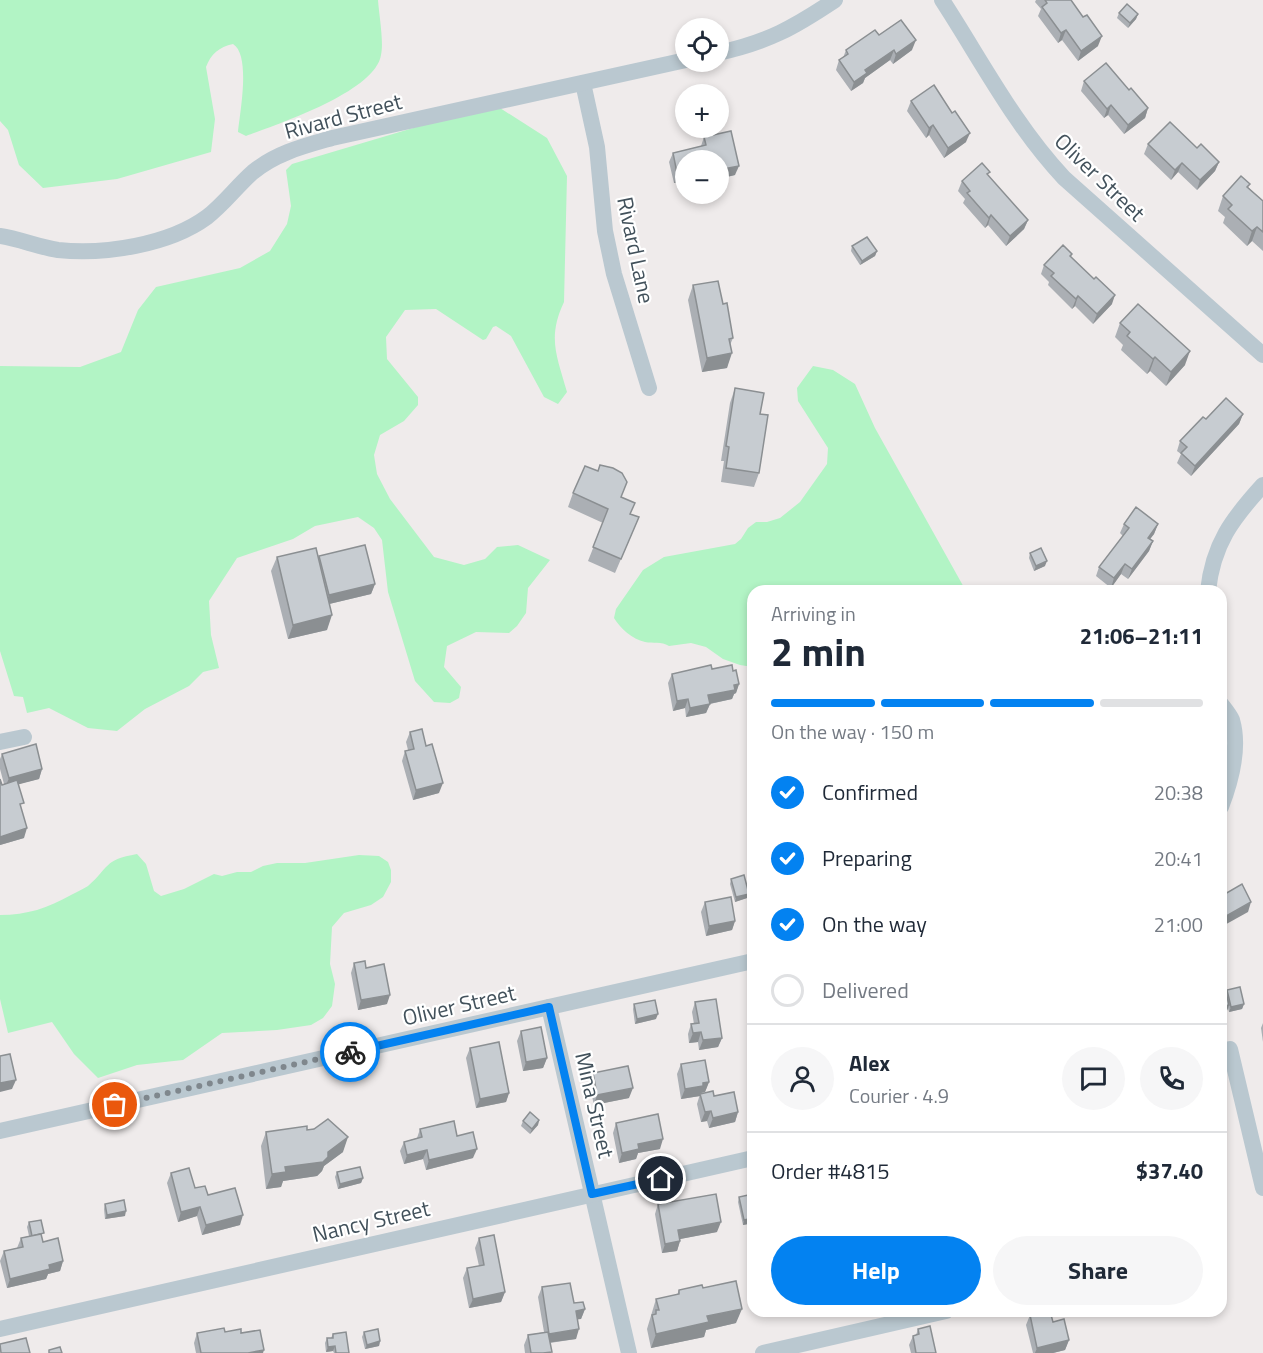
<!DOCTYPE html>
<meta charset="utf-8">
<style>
:root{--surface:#fff;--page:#f6f6f7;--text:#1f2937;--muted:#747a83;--line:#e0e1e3;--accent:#0382f1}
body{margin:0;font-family:"Titillium Web",sans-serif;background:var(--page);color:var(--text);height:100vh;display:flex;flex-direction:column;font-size:22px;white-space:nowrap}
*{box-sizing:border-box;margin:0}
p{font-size:20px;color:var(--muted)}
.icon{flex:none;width:33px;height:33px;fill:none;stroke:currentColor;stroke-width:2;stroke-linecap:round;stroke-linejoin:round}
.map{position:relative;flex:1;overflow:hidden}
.details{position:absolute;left:747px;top:585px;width:480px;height:732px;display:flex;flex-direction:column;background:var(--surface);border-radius:18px;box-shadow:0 3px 9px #0003}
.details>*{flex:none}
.controls{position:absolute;left:675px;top:18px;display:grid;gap:12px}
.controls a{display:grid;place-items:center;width:54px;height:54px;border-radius:50%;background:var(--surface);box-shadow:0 3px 9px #0003;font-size:30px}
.pin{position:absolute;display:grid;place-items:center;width:51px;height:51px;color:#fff;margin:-26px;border:3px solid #fff;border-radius:50%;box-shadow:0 2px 6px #0007}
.courier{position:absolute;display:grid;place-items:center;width:60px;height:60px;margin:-30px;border:4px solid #0382f1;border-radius:50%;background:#fff;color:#222;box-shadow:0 2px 8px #0007}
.head em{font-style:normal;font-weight:700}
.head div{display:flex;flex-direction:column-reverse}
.head{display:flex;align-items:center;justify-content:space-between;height:102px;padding:0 24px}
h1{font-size:39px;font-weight:700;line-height:45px}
.bar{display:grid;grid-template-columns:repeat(4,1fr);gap:9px 6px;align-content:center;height:72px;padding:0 24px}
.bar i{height:8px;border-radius:4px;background:var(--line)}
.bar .active{background:var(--accent)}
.bar p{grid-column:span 4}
.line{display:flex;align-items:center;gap:15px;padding:0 24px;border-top:2px solid var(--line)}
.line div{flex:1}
.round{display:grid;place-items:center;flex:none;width:63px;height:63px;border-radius:32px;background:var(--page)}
ol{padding:0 24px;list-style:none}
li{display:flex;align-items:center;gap:18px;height:66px}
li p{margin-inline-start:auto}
li .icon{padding:6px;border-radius:50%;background:var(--accent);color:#fff;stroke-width:4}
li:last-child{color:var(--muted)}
li i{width:33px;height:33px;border:3px solid var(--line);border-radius:50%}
.action{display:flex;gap:12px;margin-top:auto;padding:12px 24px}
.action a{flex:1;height:69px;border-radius:36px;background:var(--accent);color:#fff;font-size:24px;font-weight:700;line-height:69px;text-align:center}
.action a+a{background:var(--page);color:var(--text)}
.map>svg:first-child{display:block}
.green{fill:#b2f4c5}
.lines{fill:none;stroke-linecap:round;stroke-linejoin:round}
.street{stroke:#bac8d0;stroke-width:16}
.wall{fill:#abafb4}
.shaded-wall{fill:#8b8f92}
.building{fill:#c7ccd1;stroke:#8b8f92;stroke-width:1.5}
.done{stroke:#7f878d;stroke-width:6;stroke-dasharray:0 10.8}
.route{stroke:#0382f1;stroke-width:8}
.labels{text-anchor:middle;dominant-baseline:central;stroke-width:4.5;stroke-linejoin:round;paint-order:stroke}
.street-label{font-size:22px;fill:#42515b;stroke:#fff}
</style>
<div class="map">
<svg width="1263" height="1353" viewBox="0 0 1263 1353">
<rect width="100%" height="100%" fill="#efebeb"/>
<g class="green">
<path d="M0,0H378C379,15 384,42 381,55C375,92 278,124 246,136L238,132C240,112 251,55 233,44C219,47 211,54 206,67L215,119L211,152L117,179L43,188L19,165L8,130L0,121Z"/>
<path d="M500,108L547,138L567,176L564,302C547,338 557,356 567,392L558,404L544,397L511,336L496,326L493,327L486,339L483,340L436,309L405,310L386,337L387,359L418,397V405L404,421L380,435L374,455L377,474L390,499L434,557L464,565L485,559L497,547L518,545L550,560L528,588L526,613L517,626L509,633L476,632L447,646L444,667L461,687L459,698L450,703L434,702L415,681L388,592L382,540L374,528L358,517L315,526L293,539L237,558L209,601L211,635L219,668L203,672L189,686L145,709L117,731L88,728L49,708L27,713L23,697L14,696L0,651V366L80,367L121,352L138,310L156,287L240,268L270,251L287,224L291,206L286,170L292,164L440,120Z"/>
<path d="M813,366L833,370L855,384L875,428L966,591H753V667L740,665L723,659L706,647L691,643L669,646C661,641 653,644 645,642C632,639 620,628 614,618L616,609L643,570L664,557L735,544L741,539L748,528L756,522H767L780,518L800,502L827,464L828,448L798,401L797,388Z"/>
<path d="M137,854L146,864L154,891L161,896L184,889L214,874L222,876L237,872H251L263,866L277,863H305L359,855L379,856L388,862L391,870V882L383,897L371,905L344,913L332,927L330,964L335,984L332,1006L323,1018L311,1025L277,1030L222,1033L183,1060L137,1065L98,1078L74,1054L52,1022L8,1033L0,999V915C27,915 48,908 71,895C77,892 83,889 88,886C110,867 103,860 137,854Z"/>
</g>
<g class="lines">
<g class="street">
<path d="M942,0C981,60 1015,126 1064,178L1263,355"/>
<path d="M718,53C768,42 793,28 835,0"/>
<path d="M583,83L597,147L605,231L609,250L614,274L649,388"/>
<path d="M0,236C20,239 38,247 58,250C104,255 169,245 207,217C224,204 237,186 253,172C276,153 304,146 332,138L686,60"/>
<path d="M1208,591C1213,544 1232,519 1263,485"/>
<path d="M1221,704C1225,709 1230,715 1232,720C1240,747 1231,781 1221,807"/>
<path d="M0,742L24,737"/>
<path d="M549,1007L629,1353"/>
<path d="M1221,1051L1230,1049L1263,1188"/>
<path d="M0,1131L753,961"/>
<path d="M0,1329L753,1158"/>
<path d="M763,1353L946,1311"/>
</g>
</g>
<g class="wall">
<path d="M1036,0H1071L1098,46L1078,61L1062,40L1058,43L1038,16L1041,9L1035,2Z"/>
<path d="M1119,13L1138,14L1136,19L1128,28L1117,18Z"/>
<path d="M879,35L912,50L893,64L890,60L865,78L863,83L851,91L836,70L839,60L843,58L846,50Z"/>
<path d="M1084,81L1129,90L1148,108L1145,118L1124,134L1108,115L1104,118L1081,91Z"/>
<path d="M911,101L966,142L944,158L929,135L926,138L907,111Z"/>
<path d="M704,137L735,175L718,179V160H686V180L674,183L669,162L673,153L701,146Z"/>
<path d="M1148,144L1219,162L1215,171L1197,190L1178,172L1171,180L1144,154Z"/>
<path d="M988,176L1028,220L1024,229L1006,246L988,225L985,228L963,203L965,199L958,191L962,181Z"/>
<path d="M1250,184L1248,187L1263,201V251L1252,241L1247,246L1223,223L1225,217L1218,211L1223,196Z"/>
<path d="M852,246L877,251L875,256L860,265L851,251Z"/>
<path d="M1072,254L1071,257L1112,304L1093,324L1075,306L1072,309L1048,285L1049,282L1041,274L1044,265Z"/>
<path d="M693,285L723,304L733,338L730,345L727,368L702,372L688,300Z"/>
<path d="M1120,323L1185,365L1166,386L1150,371L1147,374L1121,350L1123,345L1115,337Z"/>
<path d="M735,388L760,414L759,473L754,487L721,482L724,461H721L730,403Z"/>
<path d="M1243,414L1239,424L1191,476L1177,463L1181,454L1177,451L1180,441Z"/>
<path d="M573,493L622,497L631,514L639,517L615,573L588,561L603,523L568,507Z"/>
<path d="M1124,524H1158L1154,534L1150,539L1153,541L1149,551L1128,579L1121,574L1111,588L1096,576L1099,567L1123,536L1120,533Z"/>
<path d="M1030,553L1045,566L1034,571L1029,558Z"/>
<path d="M319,556L375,584L371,594L329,604L327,630L288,639L271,571L277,557L318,558Z"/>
<path d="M712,669L733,671L739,684L736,693L734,694L732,699L710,704L706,713L686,717L685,708L673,711L668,683L672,674Z"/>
<path d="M410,732L426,746L439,793L413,800L402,761L405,751L408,750L406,742Z"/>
<path d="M2,754L42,769L39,779L18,784L24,838L0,845V779L2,785L4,784L0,769V759Z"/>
<path d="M731,879L749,894L747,898L735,902L730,884Z"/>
<path d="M705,902L735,921L732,930L706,936L701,912Z"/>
<path d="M354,963L366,968L387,1004L358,1010L351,973Z"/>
<path d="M753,987V1024L747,1002Z"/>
<path d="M1227,990L1244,1004L1242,1009L1229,1012L1228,1008L1224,1019Z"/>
<path d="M695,1002L722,1038L718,1047L699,1050L698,1042L689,1043L688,1034L691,1024H694L692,1012Z"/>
<path d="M634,1004L656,1019L635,1024L633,1009Z"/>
<path d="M1263,1023V1042L1261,1028Z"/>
<path d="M521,1031L547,1058L543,1068L523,1071L517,1041Z"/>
<path d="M470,1048L509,1093L506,1102L476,1108L466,1058Z"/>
<path d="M681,1064L709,1082L705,1092L701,1093L700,1096L681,1099L677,1074Z"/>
<path d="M593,1073L629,1098L594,1105L589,1083Z"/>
<path d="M753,1085V1104L751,1091Z"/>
<path d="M700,1094L714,1096L738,1112L735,1122L709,1128L707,1121L701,1122L697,1104Z"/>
<path d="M539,1120L538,1125L530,1134L521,1126L523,1121Z"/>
<path d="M616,1123L660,1149L638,1153L636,1159L619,1163L613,1133Z"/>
<path d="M420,1129L457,1136L473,1158L426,1170L423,1159L404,1164L400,1151L404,1142L417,1138Z"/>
<path d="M307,1130L343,1152L324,1166L322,1171L317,1176L283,1181L281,1187L266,1189L261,1146L266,1132Z"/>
<path d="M337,1172L363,1178L361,1183L338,1189L335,1177Z"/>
<path d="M171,1173L208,1195L240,1225L202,1235L197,1216L178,1222L167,1183Z"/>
<path d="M739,1197L753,1223L743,1225L738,1202Z"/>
<path d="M105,1204L125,1216L105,1219L104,1209Z"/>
<path d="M658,1204L717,1232L680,1239V1241L677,1251L662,1253L655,1214Z"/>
<path d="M29,1222L42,1238L43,1242L63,1261L60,1271L48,1274L46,1279L7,1288L0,1261L4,1251L17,1248L21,1238L29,1236L27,1227Z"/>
<path d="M479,1238L505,1292L501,1302L469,1308L463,1278L467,1268L479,1266L475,1248Z"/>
<path d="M542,1287L585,1309L581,1319H578L576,1339L550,1343L551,1353H525L524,1345L528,1335L544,1332L538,1297Z"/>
<path d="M679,1290L736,1323L706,1330L704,1337L651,1348L647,1329L656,1299L677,1295Z"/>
<path d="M1030,1315L1053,1322L1069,1340L1065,1350L1053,1353H1033L1026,1325Z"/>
<path d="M918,1329L936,1353H911L909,1345L913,1336L916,1335Z"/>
<path d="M225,1332L241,1333L263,1353H196L194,1343L197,1333Z"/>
<path d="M364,1332L380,1341L379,1346L365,1349L362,1337Z"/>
<path d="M333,1334L349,1353H334L333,1351L326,1352L325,1343L327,1338H331Z"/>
</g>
<g class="shaded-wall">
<path d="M1138,14L1136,19L1128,28L1130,23Z"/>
<path d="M1066,30L1062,40L1058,43L1061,33Z"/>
<path d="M1102,36L1098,46L1078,61L1081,51Z"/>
<path d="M916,40L912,50L893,64L896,54Z"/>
<path d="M894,50L890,60L865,78L863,83L851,91L854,82L865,70Z"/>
<path d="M1111,105L1108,115L1104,118L1107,109Z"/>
<path d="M1148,108L1145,118L1124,134L1128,125Z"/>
<path d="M933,125L929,135L926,138L929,128Z"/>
<path d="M970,133L966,142L944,158L948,148Z"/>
<path d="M1219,162L1215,171L1197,190L1200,180Z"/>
<path d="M1182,163L1178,172L1171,180L1175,170Z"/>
<path d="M739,166L735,175L718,179V170Z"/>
<path d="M686,172V180L674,183L677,173Z"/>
<path d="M991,215L988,225L985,228L989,218Z"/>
<path d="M1028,220L1024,229L1006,246L1010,236Z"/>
<path d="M1257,227L1252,241L1247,246L1252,231Z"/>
<path d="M877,251L875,256L860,265L862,261Z"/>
<path d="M1115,295L1112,304L1093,324L1097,314Z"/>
<path d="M1078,296L1075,306L1072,309L1076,299Z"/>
<path d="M1190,351L1185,365L1166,386L1171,372Z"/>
<path d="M732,353L727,368L702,372L707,358Z"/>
<path d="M1155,357L1150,371L1147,374L1153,359Z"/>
<path d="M1243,414L1239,424L1191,476L1195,466Z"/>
<path d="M1158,524L1154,534L1144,547L1148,538Z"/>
<path d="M1153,541L1149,551L1128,579L1132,569Z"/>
<path d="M1047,561L1045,566L1034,571L1036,566Z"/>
<path d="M1125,564L1121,574L1111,588L1114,578Z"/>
<path d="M375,584L371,594L325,605L329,595Z"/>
<path d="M332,615L327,630L288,639L293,625Z"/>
<path d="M739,684L736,693L734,694L732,699L704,705L708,695L734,685Z"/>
<path d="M688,699L685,708L673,711L677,701Z"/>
<path d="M710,704L706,713L686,717L690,708Z"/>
<path d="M42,769L39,779L5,788L9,778Z"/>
<path d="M443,783L439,793L413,800L416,790Z"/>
<path d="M27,828L24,838L0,845V837Z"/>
<path d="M749,894L747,898L735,902L736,897Z"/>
<path d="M1251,902L1248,912L1221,927V919Z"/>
<path d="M735,921L732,930L706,936L709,926Z"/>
<path d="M390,995L387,1004L358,1010L361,1000Z"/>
<path d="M1244,1004L1242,1009L1229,1012L1231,1007Z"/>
<path d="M1229,1005L1224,1019L1221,1020V1007Z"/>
<path d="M658,1014L656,1019L635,1024L637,1019Z"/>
<path d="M701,1032L698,1042L689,1043L693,1033Z"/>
<path d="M722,1038L718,1047L699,1050L703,1040Z"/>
<path d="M547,1058L543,1068L523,1071L526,1062Z"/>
<path d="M16,1080L12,1089L0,1092V1083Z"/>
<path d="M709,1082L705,1092L701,1093L700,1096L681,1099L685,1089L703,1083Z"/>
<path d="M633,1088L629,1098L594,1105L597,1095Z"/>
<path d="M509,1093L506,1102L476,1108L480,1099Z"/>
<path d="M711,1111L707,1121L701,1122L705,1112Z"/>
<path d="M738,1112L735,1122L709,1128L713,1118Z"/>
<path d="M539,1120L538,1125L530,1134L532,1129Z"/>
<path d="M348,1137L343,1152L324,1166L322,1171L317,1176L283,1181L281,1187L266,1189L272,1174L285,1167L328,1152Z"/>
<path d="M663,1139L660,1149L638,1153L636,1159L619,1163L622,1153L638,1144Z"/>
<path d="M477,1149L473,1158L426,1170L429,1160Z"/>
<path d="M427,1150L423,1159L404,1164L407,1155Z"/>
<path d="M363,1178L361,1183L338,1189L340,1184Z"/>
<path d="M200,1207L197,1216L178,1222L181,1212Z"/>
<path d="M126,1211L125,1216L105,1219L107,1215Z"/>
<path d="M243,1215L240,1225L202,1235L206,1225Z"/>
<path d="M753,1218V1223L743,1225L744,1220Z"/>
<path d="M721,1222L717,1232L675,1240L678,1230Z"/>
<path d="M680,1241L677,1251L662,1253L665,1244Z"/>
<path d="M63,1261L60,1271L48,1274L46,1279L7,1288L10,1279L49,1265Z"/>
<path d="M505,1292L501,1302L469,1308L473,1299Z"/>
<path d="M585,1309L581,1319L573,1320L576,1311Z"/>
<path d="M742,1309L736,1323L706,1330L704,1337L651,1348L656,1334L707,1316Z"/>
<path d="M579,1329L576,1339L546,1343L549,1334Z"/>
<path d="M1069,1340L1065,1350L1053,1353H1035L1037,1348Z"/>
<path d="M380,1341L379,1346L365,1349L367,1345Z"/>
<path d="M335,1346L333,1351L326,1352L328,1347Z"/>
<path d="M264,1350L263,1353H248Z"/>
</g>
<g class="building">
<path d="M1045,0H1071L1083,17L1087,15L1102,36L1081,51L1066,30L1061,33L1042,7L1047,3Z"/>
<path d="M1127,4L1138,14L1130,23L1119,13Z"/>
<path d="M901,20L916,40L896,54L894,50L865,70L867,73L854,82L839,60L848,54L846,50L875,30L879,35Z"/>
<path d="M1106,63L1129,90L1131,88L1148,108L1128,125L1111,105L1107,109L1084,81Z"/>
<path d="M934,85L952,113L955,111L970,133L948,148L933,125L929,128L911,101Z"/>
<path d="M1170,122L1197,148L1201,144L1219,162L1200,180L1182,163L1175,170L1148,144Z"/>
<path d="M731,131L739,166L718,170V160H686V172L677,173L673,153L706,145L704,137Z"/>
<path d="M982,163L990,172L987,174L1028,220L1010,236L991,215L989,218L967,193L970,191L962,181Z"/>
<path d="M1241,176L1250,184L1247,187L1263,201V232L1257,227L1252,231L1228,209L1232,205L1223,196Z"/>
<path d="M867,237L877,251L862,261L852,246Z"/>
<path d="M1063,245L1072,254L1070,256L1094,279L1096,277L1115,295L1097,314L1078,296L1076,299L1051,276L1054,273L1044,265Z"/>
<path d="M718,281L723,304L727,303L733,338L729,339L732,353L707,358L693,285Z"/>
<path d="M1138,304L1190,351L1171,372L1155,357L1153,359L1127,336L1130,332L1120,323Z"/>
<path d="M735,388L764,393L760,414L768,415L759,473L726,468L729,447L726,446Z"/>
<path d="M1226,398L1243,414L1195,466L1181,453L1187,447L1180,441L1203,417L1206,419Z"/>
<path d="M600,465L613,468L622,473L627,482L621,497L635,503L630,514L639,517L621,559L593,547L608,509L573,493L585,466L598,471Z"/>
<path d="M1136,507L1158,524L1148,538L1153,541L1132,569L1125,564L1114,578L1099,567L1129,528L1124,524Z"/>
<path d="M365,545L375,584L329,595L319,556Z"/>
<path d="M316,548L332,615L293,625L277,557Z"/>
<path d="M1041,548L1047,561L1036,566L1030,553Z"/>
<path d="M711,665L712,669L732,665L733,671L736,670L739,684L734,685L735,690L708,695L710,704L690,708L688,699L677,701L672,674Z"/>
<path d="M422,729L426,746L432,744L443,783L416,790L405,751L414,749L410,732Z"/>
<path d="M36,744L42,769L9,778L2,754Z"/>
<path d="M0,779L2,785L17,780L24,803L20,804L27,828L0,837Z"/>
<path d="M744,875L749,894L736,897L731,879Z"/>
<path d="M1242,884L1251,902L1221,919V888L1225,894Z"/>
<path d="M731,897L735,921L709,926L705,902Z"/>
<path d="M365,961L366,968L384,964L390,995L361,1000L354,963Z"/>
<path d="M1223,979L1229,1005L1221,1007V980Z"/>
<path d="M1240,987L1244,1004L1231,1007L1227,990Z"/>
<path d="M716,999L722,1038L703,1040L701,1032L693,1033L691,1024L699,1023L695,1002Z"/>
<path d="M655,1000L658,1014L637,1019L634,1004Z"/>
<path d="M541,1027L547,1058L526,1062L521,1031Z"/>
<path d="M499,1042L509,1093L480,1099L470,1048Z"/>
<path d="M10,1054L16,1080L0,1083V1056Z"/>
<path d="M705,1060L709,1082L703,1083V1086L685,1089L681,1064Z"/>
<path d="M628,1066L633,1088L597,1095L593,1073Z"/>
<path d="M713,1091L714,1096L734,1092L738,1112L713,1118L711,1111L705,1112L700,1094Z"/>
<path d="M530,1112L539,1120L532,1129L523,1121Z"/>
<path d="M658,1114L663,1139L638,1144L639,1149L622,1153L616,1123Z"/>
<path d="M328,1119L348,1137L328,1152V1157L323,1162L285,1167L286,1172L272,1174L266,1132L307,1126V1130L314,1129Z"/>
<path d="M454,1121L457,1136L473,1132L477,1149L429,1160L427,1150L407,1155L404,1142L422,1137L420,1129Z"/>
<path d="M360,1167L363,1178L340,1184L337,1172Z"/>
<path d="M189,1168L195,1188L205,1186L208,1195L235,1188L243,1215L206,1225L200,1207L181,1212L171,1173Z"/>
<path d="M716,1194L721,1222L678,1230L680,1241L665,1244L658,1204Z"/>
<path d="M753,1194V1218L744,1220L739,1197Z"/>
<path d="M124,1200L126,1211L107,1215L105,1204Z"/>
<path d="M41,1220L44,1233L32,1236L29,1222Z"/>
<path d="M41,1234L43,1242L58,1238L63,1261L49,1265L50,1269L10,1279L4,1251L23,1247L21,1238Z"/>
<path d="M494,1235L505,1292L473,1299L467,1268L484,1265L479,1238Z"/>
<path d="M736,1281L742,1309L707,1316L709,1322L656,1334L652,1315L656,1314V1310H659L656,1299L679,1294V1290L702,1285L703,1288Z"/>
<path d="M570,1283L574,1303L583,1302L585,1309L576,1311L579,1329L549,1334L542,1287Z"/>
<path d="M1047,1311H1050L1053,1322L1064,1319L1069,1340L1037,1348L1030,1315Z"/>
<path d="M930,1326L936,1353H916L913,1336L919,1334L918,1329Z"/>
<path d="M224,1328L225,1332L241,1329V1333L260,1330L264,1350L248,1353H201L197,1333Z"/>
<path d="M378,1329L380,1341L367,1345L364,1332Z"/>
<path d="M346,1332L349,1353H336L335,1346L328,1347L327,1338H333V1334Z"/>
<path d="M548,1332L552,1352L543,1353H531L528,1335Z"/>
<path d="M26,1338L30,1353H1L0,1344Z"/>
<path d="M60,1347L62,1353H49V1350Z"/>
</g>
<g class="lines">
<path class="done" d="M115,1105L350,1052"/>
<path class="route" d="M350,1052L549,1007L592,1194L661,1179"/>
</g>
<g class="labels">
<g class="street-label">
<text transform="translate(343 116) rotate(-15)">Rivard Street</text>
<text transform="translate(1100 177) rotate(44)">Oliver Street</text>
<text transform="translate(636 250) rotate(78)">Rivard Lane</text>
<text transform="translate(459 1005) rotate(-13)">Oliver Street</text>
<text transform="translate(595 1105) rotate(77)">Mina Street</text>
<text transform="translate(371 1221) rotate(-13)">Nancy Street</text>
</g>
</g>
</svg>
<div class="controls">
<a><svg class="icon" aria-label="locate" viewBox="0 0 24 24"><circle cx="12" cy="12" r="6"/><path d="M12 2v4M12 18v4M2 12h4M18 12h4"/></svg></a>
<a>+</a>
<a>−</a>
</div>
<div class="pin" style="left:115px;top:1105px;background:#ea580c"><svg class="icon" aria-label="bag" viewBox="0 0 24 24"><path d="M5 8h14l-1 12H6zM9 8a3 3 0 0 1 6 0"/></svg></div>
<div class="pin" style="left:661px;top:1179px;background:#1f2937"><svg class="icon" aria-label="home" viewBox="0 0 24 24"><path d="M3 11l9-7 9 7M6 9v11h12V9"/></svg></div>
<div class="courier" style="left:350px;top:1052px"><svg class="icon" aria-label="bike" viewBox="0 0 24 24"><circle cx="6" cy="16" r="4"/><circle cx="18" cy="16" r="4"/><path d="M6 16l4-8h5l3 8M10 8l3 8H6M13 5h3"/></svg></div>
<section class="details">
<div class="head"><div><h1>2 min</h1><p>Arriving in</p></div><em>21:06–21:11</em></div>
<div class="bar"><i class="active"></i><i class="active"></i><i class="active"></i><i></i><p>On the way · 150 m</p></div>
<ol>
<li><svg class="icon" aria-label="check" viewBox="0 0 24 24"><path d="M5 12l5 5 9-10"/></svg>Confirmed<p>20:38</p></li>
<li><svg class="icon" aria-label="check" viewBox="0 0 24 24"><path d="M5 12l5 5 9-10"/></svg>Preparing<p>20:41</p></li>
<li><svg class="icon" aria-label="check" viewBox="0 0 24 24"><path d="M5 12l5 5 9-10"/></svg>On the way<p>21:00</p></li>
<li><i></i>Delivered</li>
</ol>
<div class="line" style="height:108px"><a class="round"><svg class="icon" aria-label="person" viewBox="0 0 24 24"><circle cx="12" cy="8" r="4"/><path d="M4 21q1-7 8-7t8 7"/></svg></a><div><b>Alex</b><p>Courier · 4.9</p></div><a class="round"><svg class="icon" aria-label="chat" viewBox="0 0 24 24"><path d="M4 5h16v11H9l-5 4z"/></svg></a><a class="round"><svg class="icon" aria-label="phone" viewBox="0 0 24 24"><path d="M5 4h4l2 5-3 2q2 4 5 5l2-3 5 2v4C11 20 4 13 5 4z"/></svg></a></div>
<div class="line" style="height:78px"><div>Order #4815</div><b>$37.40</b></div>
<div class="action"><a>Help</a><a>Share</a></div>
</section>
</div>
